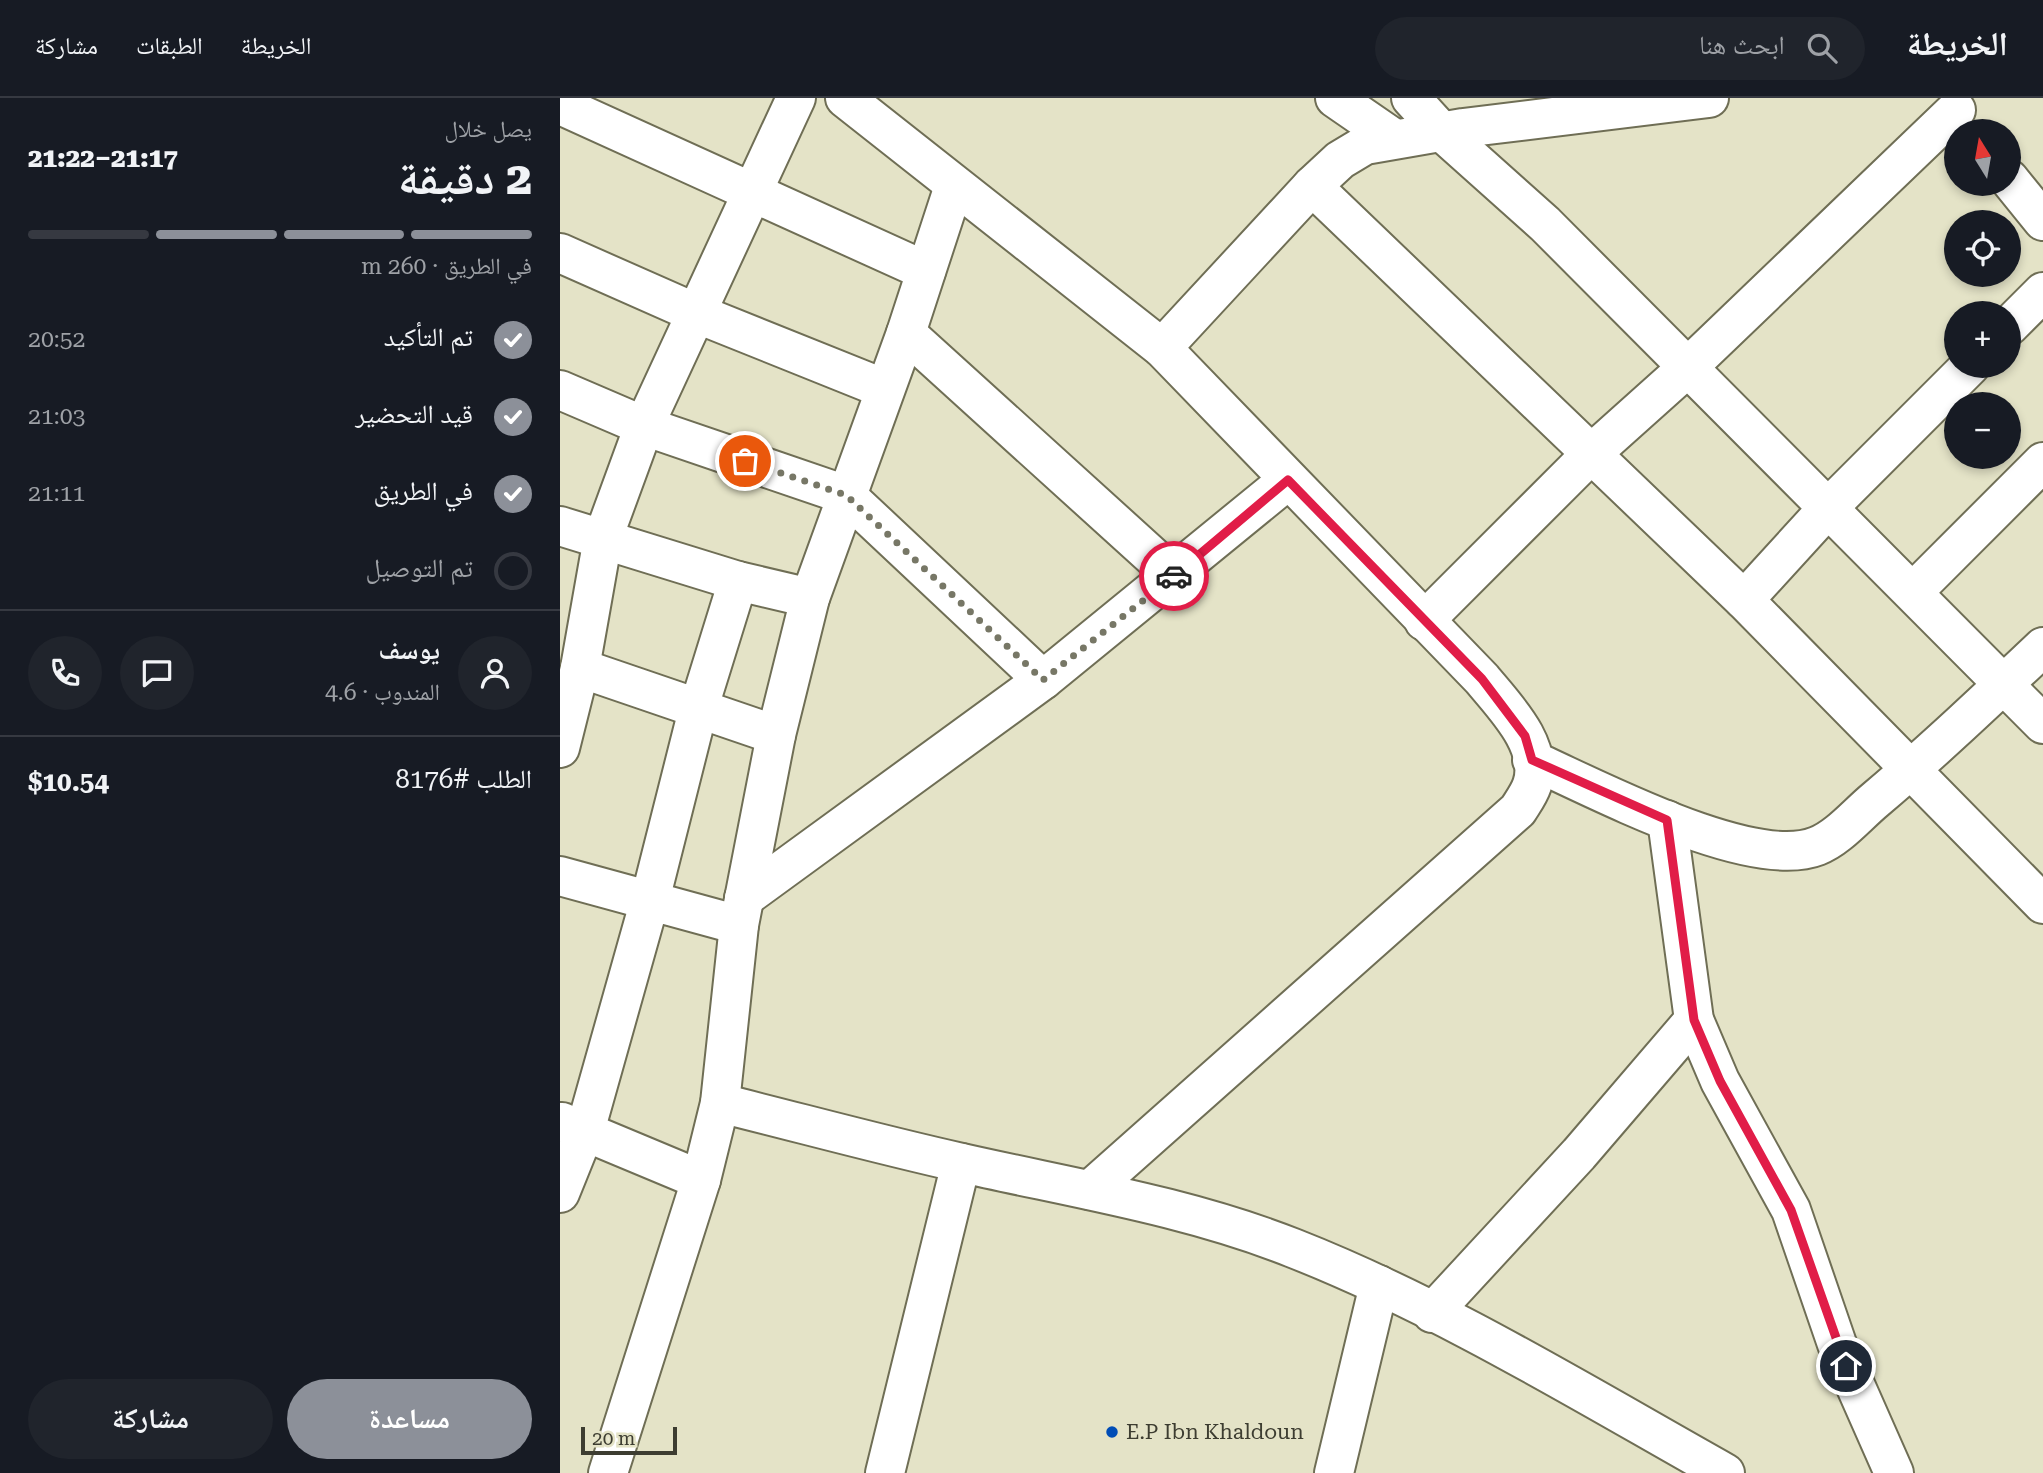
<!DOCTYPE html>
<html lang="ar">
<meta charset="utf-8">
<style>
:root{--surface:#171b24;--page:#20242c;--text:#f1f3f6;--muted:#9ea1a6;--line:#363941;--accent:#8c9099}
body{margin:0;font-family:"Roboto Serif","Noto Naskh Arabic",serif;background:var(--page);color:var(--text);direction:rtl;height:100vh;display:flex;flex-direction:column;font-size:26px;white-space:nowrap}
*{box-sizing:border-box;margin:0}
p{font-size:23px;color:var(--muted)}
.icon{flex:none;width:38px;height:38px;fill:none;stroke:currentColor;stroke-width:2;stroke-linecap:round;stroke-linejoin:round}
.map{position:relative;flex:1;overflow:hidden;direction:ltr}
.details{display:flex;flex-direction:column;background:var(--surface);width:560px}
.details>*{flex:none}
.needle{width:46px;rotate:349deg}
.fabs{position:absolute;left:1384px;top:21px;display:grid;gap:14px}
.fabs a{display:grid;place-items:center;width:77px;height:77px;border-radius:50%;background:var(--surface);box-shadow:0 4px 10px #0003;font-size:35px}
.scale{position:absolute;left:21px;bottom:18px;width:96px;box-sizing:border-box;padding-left:7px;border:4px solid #3d3d31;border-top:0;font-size:19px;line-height:24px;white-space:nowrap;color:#3d3d31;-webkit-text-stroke:5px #e4e3c7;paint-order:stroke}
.pin{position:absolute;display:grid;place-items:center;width:60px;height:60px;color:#fff;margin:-30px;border:4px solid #fff;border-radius:50%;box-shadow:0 2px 7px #0007}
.courier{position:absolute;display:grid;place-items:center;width:70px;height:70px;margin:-35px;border:5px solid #e11d48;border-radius:50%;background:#fff;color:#222;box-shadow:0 2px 9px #0007}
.headline em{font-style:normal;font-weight:800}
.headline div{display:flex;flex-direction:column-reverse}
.headline{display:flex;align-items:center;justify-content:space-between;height:119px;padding:0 28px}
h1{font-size:46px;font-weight:800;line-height:52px}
.bar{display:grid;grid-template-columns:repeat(4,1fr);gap:10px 7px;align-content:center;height:84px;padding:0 28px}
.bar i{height:9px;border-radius:5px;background:var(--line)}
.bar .current{background:var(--accent)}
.bar p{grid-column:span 4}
.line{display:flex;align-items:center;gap:18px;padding:0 28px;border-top:2px solid var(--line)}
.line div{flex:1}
.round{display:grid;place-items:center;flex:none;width:74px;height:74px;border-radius:37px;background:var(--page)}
ol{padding:0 28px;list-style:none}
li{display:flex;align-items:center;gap:21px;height:77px}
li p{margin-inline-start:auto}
li .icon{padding:7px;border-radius:50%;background:var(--accent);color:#fff;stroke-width:4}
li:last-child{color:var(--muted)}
li i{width:38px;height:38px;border:4px solid var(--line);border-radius:50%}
.cta{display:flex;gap:14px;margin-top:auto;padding:14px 28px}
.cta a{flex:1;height:80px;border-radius:42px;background:var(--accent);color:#fff;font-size:28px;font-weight:800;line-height:80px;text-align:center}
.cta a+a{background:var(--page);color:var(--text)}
header{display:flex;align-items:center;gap:42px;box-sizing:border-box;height:98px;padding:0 35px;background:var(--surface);border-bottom:2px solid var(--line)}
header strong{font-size:33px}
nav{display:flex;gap:38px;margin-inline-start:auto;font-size:24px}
.search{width:490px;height:63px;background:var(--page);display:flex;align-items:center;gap:18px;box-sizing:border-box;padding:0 24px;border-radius:38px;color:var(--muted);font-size:26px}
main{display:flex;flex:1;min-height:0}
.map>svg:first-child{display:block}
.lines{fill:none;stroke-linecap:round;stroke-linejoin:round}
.minor-casing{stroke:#6f6e55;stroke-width:42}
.minor{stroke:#fff;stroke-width:38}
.done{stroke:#776;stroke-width:7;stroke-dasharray:0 12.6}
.route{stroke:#e11d48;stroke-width:9}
.poi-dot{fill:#004db6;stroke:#e4e3c7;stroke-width:2.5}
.labels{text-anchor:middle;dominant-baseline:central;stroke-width:5;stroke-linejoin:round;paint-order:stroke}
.poi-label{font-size:21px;fill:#3d3d31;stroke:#e4e3c7;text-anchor:start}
</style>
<header>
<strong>الخريطة</strong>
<div class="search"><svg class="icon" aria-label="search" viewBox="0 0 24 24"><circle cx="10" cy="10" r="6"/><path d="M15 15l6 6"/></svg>ابحث هنا</div>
<nav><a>الخريطة</a><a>الطبقات</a><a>مشاركة</a></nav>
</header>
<main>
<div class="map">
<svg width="1483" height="1375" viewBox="0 0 1483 1375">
<rect width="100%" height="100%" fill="#e4e3c7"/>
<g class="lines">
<g class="minor-casing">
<g id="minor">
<path d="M285,0L602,250L922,581C944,608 985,648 972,687C969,696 963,704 958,712L530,1092"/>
<path d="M775,0L833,40"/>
<path d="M851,0L881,33L985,126L1483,626"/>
<path d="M0,7L366,173"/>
<path d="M1449,81L1483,123"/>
<path d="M752,88L1184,502L1483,806"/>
<path d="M0,155L138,216L325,291"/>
<path d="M1449,228L1483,194"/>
<path d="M346,235L614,478"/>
<path d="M602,250L752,88L780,62L805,47L903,30L1149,0"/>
<path d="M0,292L84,328L286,397L483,582"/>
<path d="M0,428L178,483L250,500"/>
<path d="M1353,494L1483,364"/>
<path d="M1184,502L1268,410L1410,268"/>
<path d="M864,523L1031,356L1127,270L1396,12"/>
<path d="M20,570L216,637"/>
<path d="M0,650L20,570L43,440L84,328L236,0"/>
<path d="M972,662C1035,690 1192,774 1257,748C1278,740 1297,717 1315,702C1373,653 1428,601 1483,549"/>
<path d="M1107,722L1134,922L1160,983L1231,1112L1277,1246L1334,1375"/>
<path d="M0,778L179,827"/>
<path d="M184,800L483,582L728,382"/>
<path d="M160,1005C241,1025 321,1047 402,1065C512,1090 627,1108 733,1150C883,1209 1024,1296 1165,1375"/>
<path d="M2,1024L141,1082"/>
<path d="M0,1095L25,1033L90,802L138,612L178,483"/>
<path d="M872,1215L1019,1056L1134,922"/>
<path d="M48,1375L141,1082L160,1005L179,827L216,637L250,500L346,235L394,88"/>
<path d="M325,1375L401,1065"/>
<path d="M774,1375L819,1187"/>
</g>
</g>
<use href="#minor" class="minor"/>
</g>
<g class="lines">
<path class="done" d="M185,363L286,397L483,582L614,478"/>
<path class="route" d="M614,478L728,382L922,581L965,638L972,662L1107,722L1134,922L1160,983L1231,1112L1286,1268"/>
</g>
<circle class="poi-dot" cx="552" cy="1334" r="7"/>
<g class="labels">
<g class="poi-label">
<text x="566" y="1334">E.P Ibn Khaldoun</text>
</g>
</g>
</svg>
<div class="fabs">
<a><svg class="needle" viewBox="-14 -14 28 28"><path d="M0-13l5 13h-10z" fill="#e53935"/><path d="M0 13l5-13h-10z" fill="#9ea1a6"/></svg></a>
<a><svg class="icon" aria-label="locate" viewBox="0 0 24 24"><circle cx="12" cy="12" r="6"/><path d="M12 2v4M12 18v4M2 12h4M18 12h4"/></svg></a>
<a>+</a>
<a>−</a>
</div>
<div class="scale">20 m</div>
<div class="pin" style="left:185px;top:363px;background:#ea580c"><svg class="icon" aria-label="bag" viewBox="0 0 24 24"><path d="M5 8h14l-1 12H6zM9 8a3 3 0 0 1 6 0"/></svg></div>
<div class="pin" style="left:1286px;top:1268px;background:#1f2937"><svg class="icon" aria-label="home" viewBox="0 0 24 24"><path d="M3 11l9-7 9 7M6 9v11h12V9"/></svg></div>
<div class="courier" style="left:614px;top:478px"><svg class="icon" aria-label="car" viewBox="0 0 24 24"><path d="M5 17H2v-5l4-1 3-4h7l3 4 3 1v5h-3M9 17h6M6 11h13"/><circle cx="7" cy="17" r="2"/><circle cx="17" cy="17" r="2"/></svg></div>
</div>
<section class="details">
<div class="headline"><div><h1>2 دقيقة</h1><p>يصل خلال</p></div><em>21:17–21:22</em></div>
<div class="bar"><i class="current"></i><i class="current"></i><i class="current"></i><i></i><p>في الطريق · 260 m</p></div>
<ol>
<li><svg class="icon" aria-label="check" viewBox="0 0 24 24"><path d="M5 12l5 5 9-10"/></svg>تم التأكيد<p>20:52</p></li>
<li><svg class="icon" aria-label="check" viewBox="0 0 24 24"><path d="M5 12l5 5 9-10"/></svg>قيد التحضير<p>21:03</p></li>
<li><svg class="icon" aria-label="check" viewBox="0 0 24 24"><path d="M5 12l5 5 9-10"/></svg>في الطريق<p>21:11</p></li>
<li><i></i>تم التوصيل</li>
</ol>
<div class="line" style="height:126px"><a class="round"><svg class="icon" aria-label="person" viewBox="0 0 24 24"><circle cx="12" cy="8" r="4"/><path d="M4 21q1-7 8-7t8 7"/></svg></a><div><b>يوسف</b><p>المندوب · 4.6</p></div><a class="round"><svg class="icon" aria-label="chat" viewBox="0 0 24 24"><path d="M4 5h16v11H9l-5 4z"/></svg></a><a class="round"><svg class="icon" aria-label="phone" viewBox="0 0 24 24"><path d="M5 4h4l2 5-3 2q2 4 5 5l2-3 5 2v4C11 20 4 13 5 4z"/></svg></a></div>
<div class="line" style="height:91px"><div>الطلب #8176</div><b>$10.54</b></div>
<div class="cta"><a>مساعدة</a><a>مشاركة</a></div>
</section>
</main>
